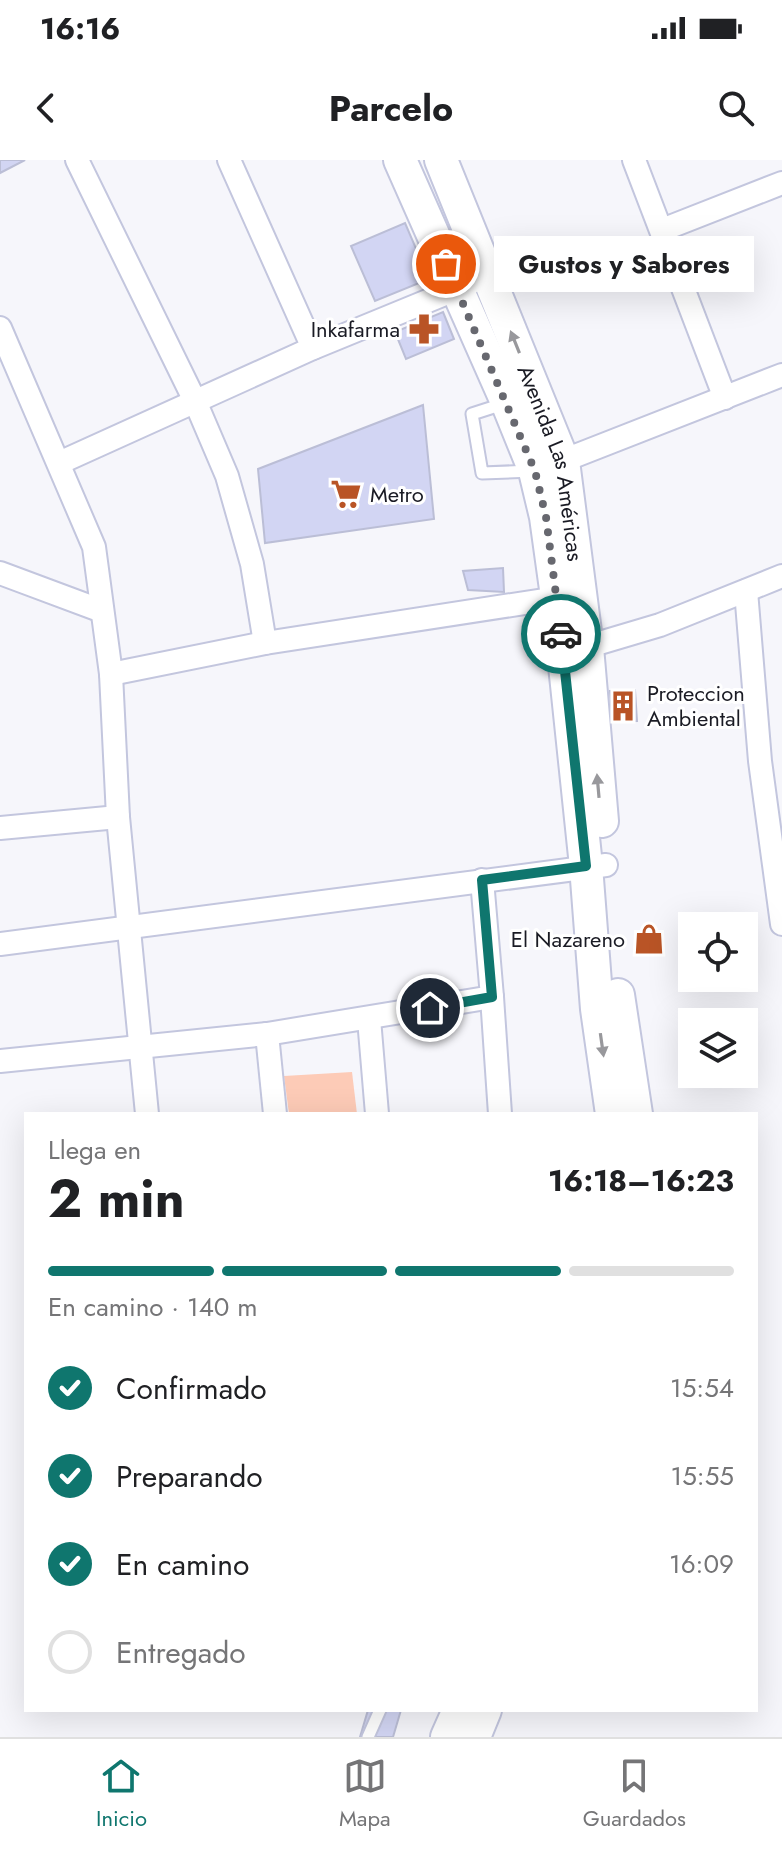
<!DOCTYPE html>
<html lang="es">
<meta charset="utf-8">
<style>
:root{--surface:#fff;--page:#f6f6f6;--text:#202124;--muted:#757577;--line:#e0e0e0;--accent:#0f766e}
body{margin:0;font-family:Jost,sans-serif;background:var(--page);color:var(--text);height:100vh;display:flex;flex-direction:column;font-size:30px;white-space:nowrap}
*{box-sizing:border-box;margin:0}
p{font-size:26px;color:var(--muted)}
.icon{flex:none;width:44px;height:44px;fill:none;stroke:currentColor;stroke-width:2;stroke-linecap:round;stroke-linejoin:round}
.map{position:relative;flex:1;overflow:hidden}
.side{position:absolute;left:24px;top:952px;width:734px;height:600px;display:flex;flex-direction:column;background:var(--surface);border-radius:0px;box-shadow:0 8px 32px #0002}
.side>*{flex:none}
.fabs{position:absolute;left:678px;top:752px;display:grid;gap:16px}
.fabs a{display:grid;place-items:center;width:80px;height:80px;border-radius:0px;background:var(--surface);box-shadow:0 8px 32px #0002;font-size:40px}
.pin{position:absolute;display:grid;place-items:center;width:68px;height:68px;color:#fff;margin:-34px;border:4px solid #fff;border-radius:50%;box-shadow:0 2px 8px #0007}
.courier{position:absolute;display:grid;place-items:center;width:80px;height:80px;margin:-40px;border:6px solid #0f766e;border-radius:50%;background:#fff;color:#222;box-shadow:0 2px 10px #0007}
.bubble{position:absolute;height:56px;border-radius:0px;background:var(--surface);box-shadow:0 8px 32px #0002;font-size:26px;font-weight:700;line-height:56px;text-align:center}
.head em{font-style:normal;font-weight:700}
.head div{display:flex;flex-direction:column-reverse}
.head{display:flex;align-items:center;justify-content:space-between;height:136px;padding:0 24px}
h1{font-size:52px;font-weight:700;line-height:60px}
.bar{display:grid;grid-template-columns:repeat(4,1fr);gap:12px 8px;align-content:center;height:96px;padding:0 24px}
.bar i{height:10px;border-radius:6px;background:var(--line)}
.bar .on{background:var(--accent)}
.bar p{grid-column:span 4}
ol{padding:0 24px;list-style:none}
li{display:flex;align-items:center;gap:24px;height:88px}
li p{margin-inline-start:auto}
li .icon{padding:8px;border-radius:50%;background:var(--accent);color:#fff;stroke-width:4}
li:last-child{color:var(--muted)}
li i{width:44px;height:44px;border:4px solid var(--line);border-radius:50%}
.status{display:flex;justify-content:space-between;align-items:center;height:56px;padding:0 40px;background:var(--surface);direction:ltr}
.status svg{height:22px;fill:currentColor}
header{display:flex;justify-content:space-between;align-items:center;height:104px;padding:0 24px;background:var(--surface);font-size:36px;font-weight:700}
.tab-bar{display:flex;justify-content:space-around;align-items:center;height:112px;border-top:2px solid var(--line);background:var(--surface);font-size:22px;color:var(--muted)}
.tab-bar a{display:grid;justify-items:center;gap:4px}
.tab-bar .on{color:var(--accent)}
.map>svg:first-child{display:block}
.green{fill:#fdcbb7}
.building{fill:#d2d5f3;stroke:#bbbed6;stroke-width:2}
.lines{fill:none;stroke-linecap:round;stroke-linejoin:round}
.lane-casing{stroke:#c3c6de;stroke-width:15}
.street-casing{stroke:#c3c6de;stroke-width:26}
.secondary-casing{stroke:#c3c6de;stroke-width:36}
.lane{stroke:#fff;stroke-width:11}
.street{stroke:#fff;stroke-width:22}
.secondary{stroke:#fff;stroke-width:32}
.oneway{fill:#98989c}
.done{stroke:#67686f;stroke-width:8;stroke-dasharray:0 14.4}
.route{stroke:#0f766e;stroke-width:10}
.labels{text-anchor:middle;dominant-baseline:central;stroke-width:6;stroke-linejoin:round;paint-order:stroke}
.poi-label{font-size:22px;fill:#1a1b24;stroke:#fff;text-anchor:end}
.street-label{font-size:22px;fill:#1a1b24;stroke:#fff}
</style>
<div class="status"><b>16:16</b><svg viewBox="0 0 49 12"><path d="M0 12V9h3v3zM5 12V6h3v6zM10 12V3h3v9zM15 12V0h3v12zM26 1h20v11H26zM47 4h2v5h-2z"/></svg></div>
<header><svg class="icon" aria-label="back" viewBox="0 0 24 24"><path d="M15 5l-7 7 7 7"/></svg>Parcelo<svg class="icon" aria-label="search" viewBox="0 0 24 24"><circle cx="10" cy="10" r="6"/><path d="M15 15l6 6"/></svg></header>
<div class="map">
<svg width="782" height="1577" viewBox="0 0 782 1577">
<rect width="100%" height="100%" fill="#f6f6fb"/>
<path class="green" d="M352,912L357,954H289L284,916Z"/>
<g class="building">
<path d="M0,0H25L0,13Z"/>
<path d="M405,63L429,119L375,141L351,86Z"/>
<path d="M443,152L454,179L406,199L395,172Z"/>
<path d="M423,245L434,359L265,383L258,309Z"/>
<path d="M503,408L504,432L468,430L463,411Z"/>
<path d="M635,530L637,561L612,562L610,531Z"/>
<path d="M368,1550H401L393,1577H360Z"/>
</g>
<g class="lines">
<g class="lane-casing">
<g id="lane">
<path d="M503,244L472,254L482,313L532,311"/>
<path d="M368,1577L380,1550"/>
</g>
</g>
<g class="street-casing">
<g id="street">
<path d="M77,0L195,241L227,316L252,404L265,483"/>
<path d="M229,0L313,188"/>
<path d="M634,0L725,238"/>
<path d="M662,70L782,23"/>
<path d="M0,168L94,387L111,514L118,657L147,954"/>
<path d="M59,303L313,188L469,124"/>
<path d="M552,305L782,215"/>
<path d="M0,413L102,451"/>
<path d="M746,431L760,601L782,764"/>
<path d="M576,490L660,465L782,416"/>
<path d="M111,514L265,483L557,438"/>
<path d="M0,668L118,657"/>
<path d="M0,784L606,705"/>
<path d="M492,837L500,954"/>
<path d="M369,859L377,954"/>
<path d="M267,874L275,954"/>
<path d="M0,901L267,874L492,837L482,720"/>
</g>
</g>
<g class="secondary-casing">
<g id="secondary">
<path d="M400,0L507,242L535,311L546,357L560,458L586,706L597,849L612,954"/>
<path id="s1" d="M441,0L563,301L587,487L602,661"/>
<path d="M618,835L636,954"/>
<path d="M447,1577L459,1550"/>
<path d="M474,1577L485,1550"/>
</g>
</g>
<use href="#lane" class="lane"/>
<use href="#street" class="street"/>
<use href="#secondary" class="secondary"/>
</g>
<defs><path id="oneway-solid" d="M-6-.8H1V-3.2L6.5 0L1 3.2V.8H-6Z" transform="scale(2)"/></defs>
<g class="oneway">
<use href="#oneway-solid" transform="translate(515 182) rotate(-112)"/>
<use href="#oneway-solid" transform="translate(598 626) rotate(-95)"/>
<use href="#oneway-solid" transform="translate(602 885) rotate(82)"/>
</g>
<g class="lines">
<path class="done" d="M446,104L535,311L546,357L561,474"/>
<path class="route" d="M430,848L492,837L482,720L586,706L561,474"/>
</g>
<defs>
<g id="pharmacy-bare" transform="scale(2.4)"><path d="M-2-6h4v4h4v4h-4v4h-4v-4h-4v-4h4Z" fill="#b95426" stroke="#fff" stroke-width="2.5" paint-order="stroke"/></g>
<g id="supermarket-bare" transform="scale(2.4)"><path d="M-6-5.5h2.5l.6 2H6L4.5 2H-2.5L-4.4-4H-6ZM-1.5 3.2a1.3 1.3 0 1 0 .1 0ZM3 3.2a1.3 1.3 0 1 0 .1 0Z" fill="#b95426" stroke="#fff" stroke-width="2.5" paint-order="stroke"/></g>
<g id="building-bare" transform="scale(2.4)"><path d="M-4-6H4V6H1V3H-1V6H-4ZM-2.5-4.3h1.7v1.8h-1.7ZM.8-4.3h1.7v1.8H.8ZM-2.5-1h1.7V.8h-1.7ZM.8-1h1.7V.8H.8Z" fill="#b95426" stroke="#fff" stroke-width="2.5" paint-order="stroke"/></g>
<g id="shop-bare" transform="scale(2.4)"><path d="M-5-2.5h2.3a2.7 3.5 0 0 1 5.4 0H5L5.5 6h-11ZM-1.5-2.5h3a1.5 2.3 0 0 0-3 0Z" fill="#b95426" stroke="#fff" stroke-width="2.5" paint-order="stroke"/></g>
</defs>
<g fill-rule="evenodd">
<use href="#pharmacy-bare" x="424" y="169"/>
<use href="#supermarket-bare" x="346" y="334"/>
<use href="#building-bare" x="623" y="546"/>
<use href="#shop-bare" x="649" y="779"/>
</g>
<g class="labels">
<g class="poi-label">
<text x="400" y="169">Inkafarma</text>
<text x="370" y="334" text-anchor="start">Metro</text>
<text x="647" y="533" text-anchor="start">Proteccion<tspan x="647" dy="25">Ambiental</tspan></text>
<text x="625" y="779">El Nazareno</text>
</g>
<g class="street-label">
<text stroke="none"><textPath href="#s1" startOffset="324">Avenida Las Américas</textPath></text>
</g>
</g>
</svg>
<div class="fabs">
<a><svg class="icon" aria-label="locate" viewBox="0 0 24 24"><circle cx="12" cy="12" r="6"/><path d="M12 2v4M12 18v4M2 12h4M18 12h4"/></svg></a>
<a><svg class="icon" aria-label="layers" viewBox="0 0 24 24"><path d="M12 4l9 5-9 5-9-5zM3 14l9 5 9-5"/></svg></a>
</div>
<div class="pin" style="left:446px;top:104px;background:#ea580c"><svg class="icon" aria-label="bag" viewBox="0 0 24 24"><path d="M5 8h14l-1 12H6zM9 8a3 3 0 0 1 6 0"/></svg></div>
<div class="pin" style="left:430px;top:848px;background:#1f2937"><svg class="icon" aria-label="home" viewBox="0 0 24 24"><path d="M3 11l9-7 9 7M6 9v11h12V9"/></svg></div>
<div class="courier" style="left:561px;top:474px"><svg class="icon" aria-label="car" viewBox="0 0 24 24"><path d="M5 17H2v-5l4-1 3-4h7l3 4 3 1v5h-3M9 17h6M6 11h13"/><circle cx="7" cy="17" r="2"/><circle cx="17" cy="17" r="2"/></svg></div>
<div class="bubble" style="left:494px;top:76px;width:260px">Gustos y Sabores</div>
<section class="side">
<div class="head"><div><h1>2 min</h1><p>Llega en</p></div><em>16:18–16:23</em></div>
<div class="bar"><i class="on"></i><i class="on"></i><i class="on"></i><i></i><p>En camino · 140 m</p></div>
<ol>
<li><svg class="icon" aria-label="check" viewBox="0 0 24 24"><path d="M5 12l5 5 9-10"/></svg>Confirmado<p>15:54</p></li>
<li><svg class="icon" aria-label="check" viewBox="0 0 24 24"><path d="M5 12l5 5 9-10"/></svg>Preparando<p>15:55</p></li>
<li><svg class="icon" aria-label="check" viewBox="0 0 24 24"><path d="M5 12l5 5 9-10"/></svg>En camino<p>16:09</p></li>
<li><i></i>Entregado</li>
</ol>
</section>
</div>
<nav class="tab-bar">
<a class="on"><svg class="icon" aria-label="home" viewBox="0 0 24 24"><path d="M3 11l9-7 9 7M6 9v11h12V9"/></svg>Inicio</a>
<a><svg class="icon" aria-label="map" viewBox="0 0 24 24"><path d="M3 6l6-2 6 2 6-2v14l-6 2-6-2-6 2zM9 4v14M15 6v14"/></svg>Mapa</a>
<a><svg class="icon" aria-label="saved" viewBox="0 0 24 24"><path d="M7 4h10v16l-5-4-5 4z"/></svg>Guardados</a>
</nav>
